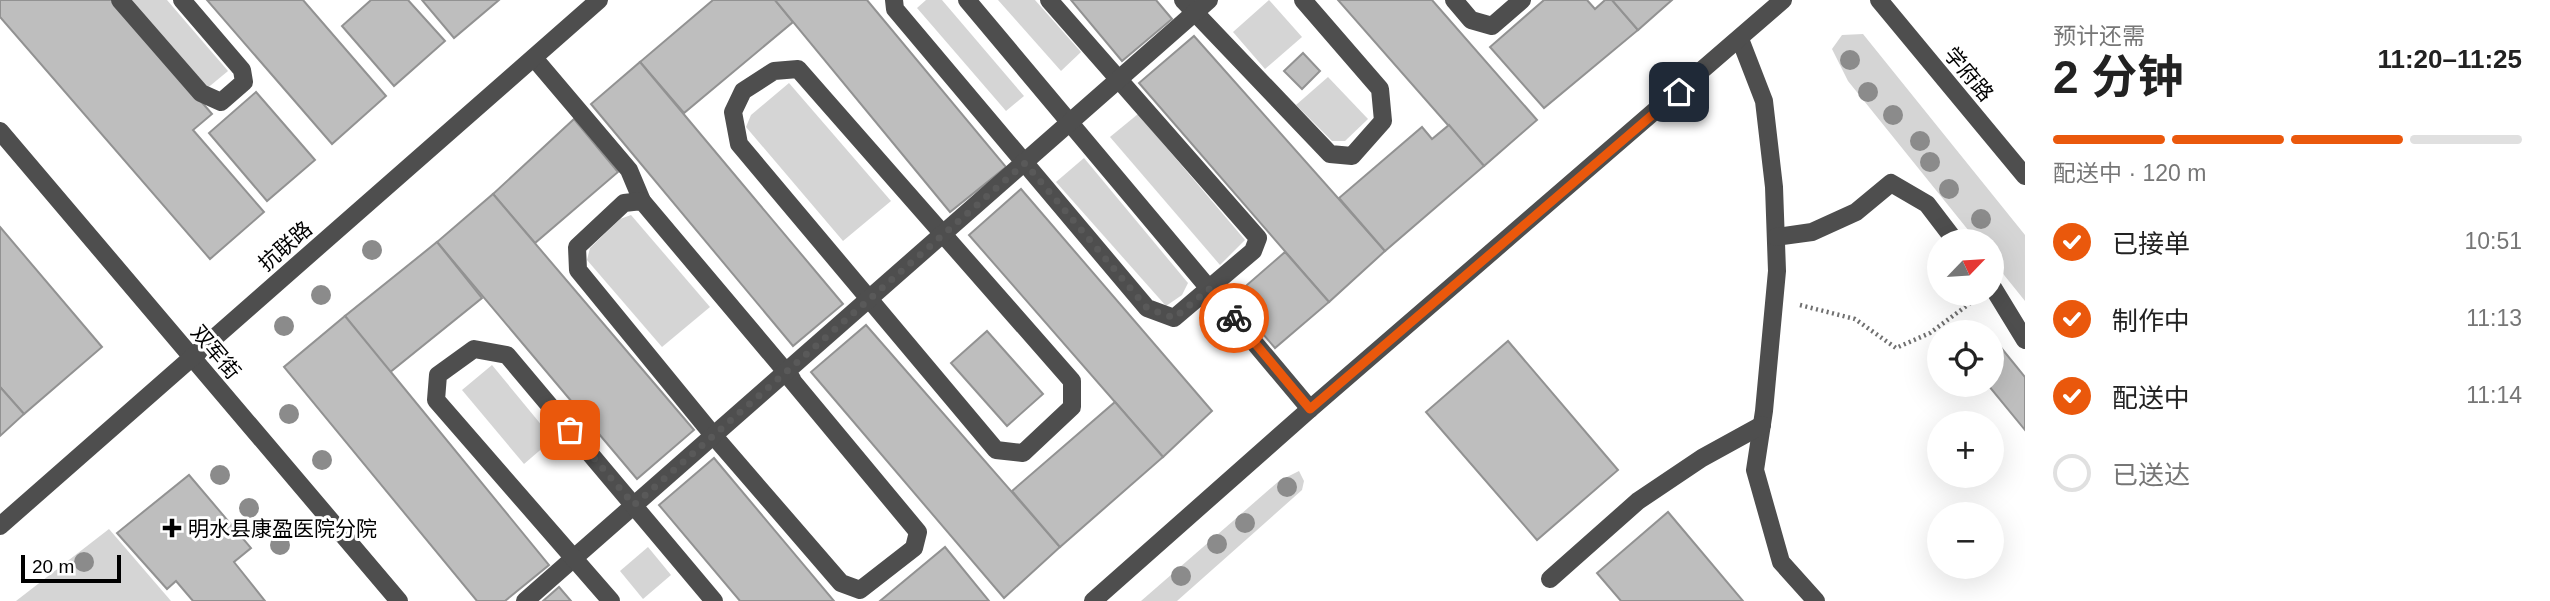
<!DOCTYPE html>
<html lang="zh">
<meta charset="utf-8">
<style>
:root{--surface:#fff;--page:#f6f6f6;--text:#222;--muted:#767676;--line:#e0e0e0;--accent:#ea580c}
body{margin:0;font-family:Helvetica,"Noto Sans SC",sans-serif;background:var(--page);color:var(--text);height:100vh;display:flex;flex-direction:column;font-size:26px;white-space:nowrap}
*{box-sizing:border-box;margin:0}
p{font-size:23px;color:var(--muted)}
.icon{flex:none;width:38px;height:38px;fill:none;stroke:currentColor;stroke-width:2;stroke-linecap:round;stroke-linejoin:round}
.map{position:relative;flex:1;overflow:hidden}
.side{display:flex;flex-direction:column;background:var(--surface);width:525px}
.side>*{flex:none}
.needle{width:46px;rotate:65deg}
.tools{position:absolute;left:1927px;top:229px;display:grid;gap:14px}
.tools a{display:grid;place-items:center;width:77px;height:77px;border-radius:50%;background:var(--surface);box-shadow:0 7px 28px #0002;font-size:35px}
.scale{position:absolute;left:21px;bottom:18px;width:100px;box-sizing:border-box;padding-left:7px;border:4px solid #000;border-top:0;font-size:19px;line-height:24px;white-space:nowrap;color:#000;-webkit-text-stroke:5px #fff;paint-order:stroke}
.pin{position:absolute;display:grid;place-items:center;width:60px;height:60px;color:#fff;margin:-30px;border-radius:14px;box-shadow:0 4px 10px #0006}
.courier{position:absolute;display:grid;place-items:center;width:70px;height:70px;margin:-35px;border:5px solid #ea580c;border-radius:50%;background:#fff;color:#222;box-shadow:0 2px 9px #0007}
.headline em{font-style:normal;font-weight:700}
.headline div{display:flex;flex-direction:column-reverse}
.headline{display:flex;align-items:center;justify-content:space-between;height:119px;padding:0 28px}
h1{font-size:46px;font-weight:700;line-height:52px}
.bar{display:grid;grid-template-columns:repeat(4,1fr);gap:10px 7px;align-content:center;height:84px;padding:0 28px}
.bar i{height:9px;border-radius:5px;background:var(--line)}
.bar .active{background:var(--accent)}
.bar p{grid-column:span 4}
ol{padding:0 28px;list-style:none}
li{display:flex;align-items:center;gap:21px;height:77px}
li p{margin-inline-start:auto}
li .icon{padding:7px;border-radius:50%;background:var(--accent);color:#fff;stroke-width:4}
li:last-child{color:var(--muted)}
li i{width:38px;height:38px;border:4px solid var(--line);border-radius:50%}
main{display:flex;flex:1;min-height:0}
.map>svg:first-child{display:block}
.green{fill:#d5d5d5}
.building{fill:#bebebe;stroke:#929292;stroke-width:2}
.lines{fill:none;stroke-linecap:round;stroke-linejoin:round}
.path{stroke:#707070;stroke-width:4.5;stroke-dasharray:2 3.5;stroke-linecap:butt}
.minor{stroke:#4e4e4e;stroke-width:18}
.tree{fill:#8b8b8b}
.done{stroke:#595959;stroke-width:7;stroke-dasharray:0 12.6}
.route{stroke:#ea580c;stroke-width:9}
.poi-dot{fill:#000;stroke:#fff;stroke-width:2.5}
.labels{text-anchor:middle;dominant-baseline:central;stroke-width:6;stroke-linejoin:round;paint-order:stroke}
.street-label{font-size:21px;fill:#000;stroke:#fff}
.poi-label{font-size:21px;fill:#000;stroke:#fff;text-anchor:start}
</style>
<main>
<div class="map">
<svg width="2025" height="601" viewBox="0 0 2025 601">
<rect width="100%" height="100%" fill="#fff"/>
<g class="green">
<path d="M129,0H167L228,71L205,90Z"/>
<path d="M926,0H942L1024,96L1006,111L917,8Z"/>
<path d="M998,0H1035L1081,52L1061,71Z"/>
<path d="M1269,0L1302,37L1265,69L1233,32Z"/>
<path d="M1863,34L2025,235V301L1992,260V242L1977,241L1848,81L1832,49L1842,35Z"/>
<path d="M1328,77L1368,119L1345,141H1332L1296,105Z"/>
<path d="M789,83L891,201L843,241L746,127L751,115Z"/>
<path d="M1138,114L1245,240L1220,265L1110,137Z"/>
<path d="M1084,158L1188,283L1182,295L1166,306L1056,182Z"/>
<path d="M631,215L710,307L662,347L587,260L590,248L620,219Z"/>
<path d="M492,365L553,439L524,464L462,390Z"/>
<path d="M1299,471L1304,481L1302,490L1177,601H1141L1279,481Z"/>
<path d="M109,529L171,601H16Z"/>
<path d="M648,547L671,575L643,599L620,571Z"/>
</g>
<g class="building">
<path d="M0,0H113L212,114L193,130L264,212L210,259L0,17Z"/>
<path d="M207,0H303L386,96L332,144Z"/>
<path d="M371,0H408L445,41L394,86L342,26Z"/>
<path d="M422,0H499L454,38Z"/>
<path d="M713,0H775L793,22L684,113L640,62Z"/>
<path d="M775,0H867L1006,167L950,212Z"/>
<path d="M1071,0H1156L1172,19L1122,61Z"/>
<path d="M1338,0H1432L1537,120L1484,166Z"/>
<path d="M1544,0H1587L1595,9L1605,0H1612L1638,30L1544,108L1490,47Z"/>
<path d="M1612,0H1672L1638,30Z"/>
<path d="M1194,36L1385,251L1329,302L1139,83Z"/>
<path d="M1303,53L1320,71L1302,89L1284,71Z"/>
<path d="M640,62L843,304L793,346L591,104Z"/>
<path d="M256,92L315,160L267,201L209,133Z"/>
<path d="M574,119L618,172L535,243L493,194Z"/>
<path d="M1449,125L1484,166L1385,251L1339,198L1422,127L1432,139Z"/>
<path d="M1021,189L1212,411L1163,457L969,235Z"/>
<path d="M493,194L694,430L637,479L437,242Z"/>
<path d="M0,227L102,347L24,414L0,387Z"/>
<path d="M437,242L482,298L389,373L345,316Z"/>
<path d="M1285,252L1329,302L1275,348L1232,298Z"/>
<path d="M345,316L549,565L505,601H477L284,367Z"/>
<path d="M866,325L1060,547L1004,598L811,372Z"/>
<path d="M987,331L1043,394L1007,426L951,363Z"/>
<path d="M1994,339L2025,377V430L1988,385H1992V341Z"/>
<path d="M1508,341L1618,470L1537,540L1426,412Z"/>
<path d="M0,387L24,414L0,436Z"/>
<path d="M1115,402L1163,457L1060,547L1012,491Z"/>
<path d="M714,458L834,601H740L659,505Z"/>
<path d="M189,475L251,548L234,562L265,601H193L176,581L167,589L117,533Z"/>
<path d="M1668,512L1743,601H1621L1597,573Z"/>
<path d="M945,547L989,601H880Z"/>
<path d="M559,587L571,601H543Z"/>
</g>
<g class="lines">
<path class="path" d="M1800,305L1855,319L1896,348L1930,333L1973,301"/>
<g class="minor">
<path d="M120,0L201,93L221,102L244,82L242,70L182,0"/>
<path d="M894,0L895,9L1147,308L1174,318L1253,251L1258,238L1049,0"/>
<path d="M967,0L1310,409"/>
<path d="M1183,0L1330,154L1352,156L1383,121L1380,89L1303,0"/>
<path d="M1454,0L1471,20L1492,26L1522,0"/>
<path d="M1879,0L2025,176"/>
<path d="M1740,39L1764,101L1774,187L1777,271L1764,411L1755,470L1781,562L1816,601"/>
<path d="M534,58L629,170L642,201"/>
<path d="M798,69L1072,381V407L1023,453L996,450L739,144L733,112L743,91L774,71Z"/>
<path d="M0,131L399,601"/>
<path d="M1776,237L1812,232L1856,212L1891,183L1927,204L1956,242"/>
<path d="M1992,286L2025,340"/>
<path d="M785,372L918,532L914,548L860,590L841,583L713,435L578,270L577,247L624,203L642,201L792,379"/>
<path d="M0,526L599,0"/>
<path d="M1550,579L1638,501L1702,458L1762,425"/>
<path d="M525,601L1209,0"/>
<path d="M611,601L436,400L438,375L474,349L507,355L714,601"/>
<path d="M1093,601L1310,409L1783,0"/>
</g>
</g>
<g class="tree">
<circle cx="1850" cy="60" r="10"/>
<circle cx="1868" cy="92" r="10"/>
<circle cx="1893" cy="115" r="10"/>
<circle cx="1920" cy="141" r="10"/>
<circle cx="1930" cy="162" r="10"/>
<circle cx="1949" cy="189" r="10"/>
<circle cx="1981" cy="219" r="10"/>
<circle cx="372" cy="250" r="10"/>
<circle cx="321" cy="295" r="10"/>
<circle cx="284" cy="326" r="10"/>
<circle cx="289" cy="414" r="10"/>
<circle cx="322" cy="460" r="10"/>
<circle cx="220" cy="475" r="10"/>
<circle cx="1287" cy="487" r="10"/>
<circle cx="249" cy="508" r="10"/>
<circle cx="1245" cy="523" r="10"/>
<circle cx="1217" cy="544" r="10"/>
<circle cx="280" cy="545" r="10"/>
<circle cx="84" cy="562" r="10"/>
<circle cx="1181" cy="576" r="10"/>
</g>
<g class="lines">
<path class="done" d="M570,430L634,505L1025,163L1147,308L1174,318L1209,289L1234,318"/>
<path class="route" d="M1234,318L1310,409L1679,92"/>
</g>
<path class="poi-dot" d="M168.5 517.5h7v7h7v7h-7v7h-7v-7h-7v-7h7z"/>
<g class="labels">
<g class="street-label">
<text transform="translate(1969 74) rotate(50)">学府路</text>
<text transform="translate(285 246) rotate(-41)">抗联路</text>
<text transform="translate(216 352) rotate(50)">双军街</text>
</g>
<g class="poi-label">
<text x="188" y="528">明水县康盈医院分院</text>
</g>
</g>
</svg>
<div class="tools">
<a><svg class="needle" viewBox="-14 -14 28 28"><path d="M0-13l5 13h-10z" fill="#e53935"/><path d="M0 13l5-13h-10z" fill="#767676"/></svg></a>
<a><svg class="icon" aria-label="locate" viewBox="0 0 24 24"><circle cx="12" cy="12" r="6"/><path d="M12 2v4M12 18v4M2 12h4M18 12h4"/></svg></a>
<a>+</a>
<a>−</a>
</div>
<div class="scale">20 m</div>
<div class="pin" style="left:570px;top:430px;background:#ea580c"><svg class="icon" aria-label="bag" viewBox="0 0 24 24"><path d="M5 8h14l-1 12H6zM9 8a3 3 0 0 1 6 0"/></svg></div>
<div class="pin" style="left:1679px;top:92px;background:#1f2937"><svg class="icon" aria-label="home" viewBox="0 0 24 24"><path d="M3 11l9-7 9 7M6 9v11h12V9"/></svg></div>
<div class="courier" style="left:1234px;top:318px"><svg class="icon" aria-label="bike" viewBox="0 0 24 24"><circle cx="6" cy="16" r="4"/><circle cx="18" cy="16" r="4"/><path d="M6 16l4-8h5l3 8M10 8l3 8H6M13 5h3"/></svg></div>
</div>
<section class="side">
<div class="headline"><div><h1>2 分钟</h1><p>预计还需</p></div><em>11:20–11:25</em></div>
<div class="bar"><i class="active"></i><i class="active"></i><i class="active"></i><i></i><p>配送中 · 120 m</p></div>
<ol>
<li><svg class="icon" aria-label="check" viewBox="0 0 24 24"><path d="M5 12l5 5 9-10"/></svg>已接单<p>10:51</p></li>
<li><svg class="icon" aria-label="check" viewBox="0 0 24 24"><path d="M5 12l5 5 9-10"/></svg>制作中<p>11:13</p></li>
<li><svg class="icon" aria-label="check" viewBox="0 0 24 24"><path d="M5 12l5 5 9-10"/></svg>配送中<p>11:14</p></li>
<li><i></i>已送达</li>
</ol>
</section>
</main>
